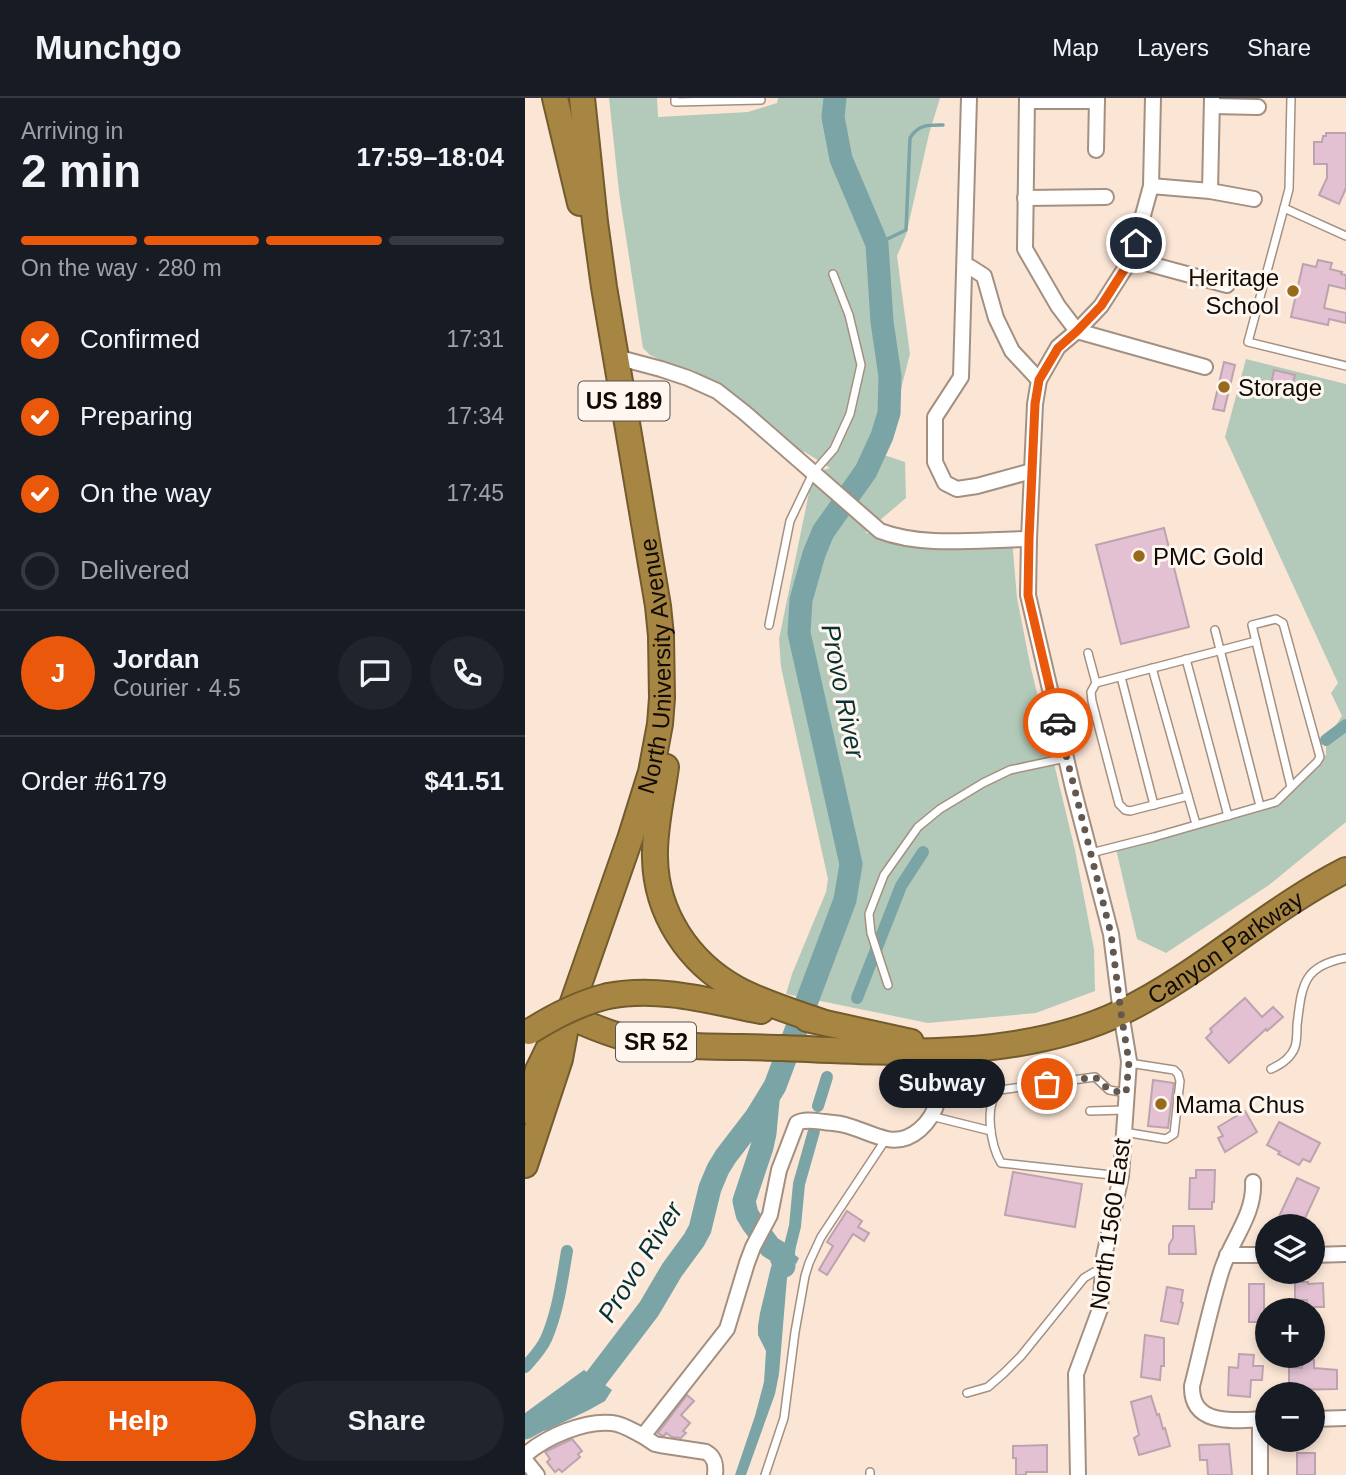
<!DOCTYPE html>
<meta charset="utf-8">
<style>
:root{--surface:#171b24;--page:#20242c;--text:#f1f3f6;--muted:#9ea1a6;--line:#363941;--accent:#ea580c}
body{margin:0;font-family:Helvetica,sans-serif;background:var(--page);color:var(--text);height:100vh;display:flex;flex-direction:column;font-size:26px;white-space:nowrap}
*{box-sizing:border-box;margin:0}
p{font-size:23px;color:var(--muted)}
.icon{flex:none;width:38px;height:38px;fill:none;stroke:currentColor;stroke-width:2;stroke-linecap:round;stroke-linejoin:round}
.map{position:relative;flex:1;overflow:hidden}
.details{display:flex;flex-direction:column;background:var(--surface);width:525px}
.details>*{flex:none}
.fabs{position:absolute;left:730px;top:1116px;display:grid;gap:14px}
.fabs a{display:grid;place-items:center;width:70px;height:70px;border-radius:50%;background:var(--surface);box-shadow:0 4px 10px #0003;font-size:35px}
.pin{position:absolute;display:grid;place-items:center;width:60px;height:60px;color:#fff;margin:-30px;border:4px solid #fff;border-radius:50%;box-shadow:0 2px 7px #0007}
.courier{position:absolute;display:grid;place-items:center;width:70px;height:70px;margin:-35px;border:5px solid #ea580c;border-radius:50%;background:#fff;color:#222;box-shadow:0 2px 9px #0007}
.bubble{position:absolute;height:49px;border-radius:24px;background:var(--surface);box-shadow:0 4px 10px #0003;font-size:23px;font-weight:700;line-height:49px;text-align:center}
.overview em{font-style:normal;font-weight:700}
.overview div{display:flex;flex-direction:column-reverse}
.overview{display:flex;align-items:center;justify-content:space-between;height:119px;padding:0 21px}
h1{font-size:46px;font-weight:700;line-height:52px}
.bar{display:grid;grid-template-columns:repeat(4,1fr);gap:10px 7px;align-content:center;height:84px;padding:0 21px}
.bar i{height:9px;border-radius:5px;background:var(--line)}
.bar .active{background:var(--accent)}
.bar p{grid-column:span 4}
.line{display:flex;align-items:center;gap:18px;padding:0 21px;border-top:2px solid var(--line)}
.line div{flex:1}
.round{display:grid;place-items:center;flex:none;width:74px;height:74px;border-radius:37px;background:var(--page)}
ol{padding:0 21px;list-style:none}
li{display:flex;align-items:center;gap:21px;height:77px}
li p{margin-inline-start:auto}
li .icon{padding:7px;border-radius:50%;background:var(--accent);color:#fff;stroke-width:4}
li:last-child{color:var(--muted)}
li i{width:38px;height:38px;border:4px solid var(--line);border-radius:50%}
.button{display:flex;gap:14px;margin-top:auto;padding:14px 21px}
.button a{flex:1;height:80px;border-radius:42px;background:var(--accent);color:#fff;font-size:28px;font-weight:700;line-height:80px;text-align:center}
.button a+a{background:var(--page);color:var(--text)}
header{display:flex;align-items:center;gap:42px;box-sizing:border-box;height:98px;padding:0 35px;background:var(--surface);border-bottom:2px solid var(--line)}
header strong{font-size:33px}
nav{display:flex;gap:38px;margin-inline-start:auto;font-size:24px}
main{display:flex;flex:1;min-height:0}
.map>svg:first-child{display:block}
.green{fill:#b3caba}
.water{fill:#7ba4a6}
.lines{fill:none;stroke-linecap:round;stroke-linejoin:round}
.stream{stroke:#7ba4a6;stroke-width:3.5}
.canal{stroke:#7ba4a6;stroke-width:12}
.river{stroke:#7ba4a6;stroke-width:23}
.building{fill:#e3c1d2;stroke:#bba4af;stroke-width:2}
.lane-casing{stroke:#a49081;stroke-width:10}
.street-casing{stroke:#a49081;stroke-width:18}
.highway-casing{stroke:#725b2d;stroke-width:28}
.lane{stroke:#fff;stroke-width:7}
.street{stroke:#fff;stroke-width:14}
.highway{stroke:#a68642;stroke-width:24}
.highway-bridge-casing{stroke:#725b2d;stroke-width:28;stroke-linecap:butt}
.highway-bridge{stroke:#a68642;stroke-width:24}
.done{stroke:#63584f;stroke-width:7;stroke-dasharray:0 12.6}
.route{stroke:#ea580c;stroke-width:9}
.poi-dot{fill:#996a1b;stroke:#fef6ef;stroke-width:2.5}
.labels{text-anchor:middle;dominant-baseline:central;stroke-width:6;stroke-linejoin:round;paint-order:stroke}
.shield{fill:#fef6ef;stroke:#58524c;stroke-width:2}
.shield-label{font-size:23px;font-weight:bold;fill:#110b06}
.poi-label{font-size:24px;fill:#110b06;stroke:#fef6ef;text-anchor:start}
.street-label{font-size:24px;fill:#110b06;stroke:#fef6ef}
.water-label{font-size:26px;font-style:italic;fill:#073235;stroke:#fef6ef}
</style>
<header>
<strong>Munchgo</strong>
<nav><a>Map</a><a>Layers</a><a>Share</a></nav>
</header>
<main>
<section class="details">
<div class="overview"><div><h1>2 min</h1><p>Arriving in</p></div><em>17:59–18:04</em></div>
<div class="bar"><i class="active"></i><i class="active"></i><i class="active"></i><i></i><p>On the way · 280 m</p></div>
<ol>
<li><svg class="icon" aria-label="check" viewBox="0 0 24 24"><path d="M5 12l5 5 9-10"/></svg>Confirmed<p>17:31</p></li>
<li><svg class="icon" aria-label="check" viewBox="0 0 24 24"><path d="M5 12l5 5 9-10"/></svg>Preparing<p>17:34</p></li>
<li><svg class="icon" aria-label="check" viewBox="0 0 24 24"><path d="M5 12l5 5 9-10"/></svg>On the way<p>17:45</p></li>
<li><i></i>Delivered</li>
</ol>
<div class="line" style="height:126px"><b class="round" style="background:var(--accent);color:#fff">J</b><div><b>Jordan</b><p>Courier · 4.5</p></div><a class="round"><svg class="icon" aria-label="chat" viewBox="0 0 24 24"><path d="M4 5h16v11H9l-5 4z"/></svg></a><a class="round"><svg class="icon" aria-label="phone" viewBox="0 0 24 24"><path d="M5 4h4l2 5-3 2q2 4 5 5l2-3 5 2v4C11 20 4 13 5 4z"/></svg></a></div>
<div class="line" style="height:91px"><div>Order #6179</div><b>$41.51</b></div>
<div class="button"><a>Help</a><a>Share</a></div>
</section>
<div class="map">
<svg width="821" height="1377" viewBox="0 0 821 1377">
<rect width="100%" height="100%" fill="#fbe6d6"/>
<g class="green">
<path d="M84,0H132L133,19L223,14L252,5L253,0H415L404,36L381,137L372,158L385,256L359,357L380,364L381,400L340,435L487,441L492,500L505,566L550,752L569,851L570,893L511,915L403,925L261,896L267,876L301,794L303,781L256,569L254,541L288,375L305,370L280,354L272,352L204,293L168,272L140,264L125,257L118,250L94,94Z"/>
<path d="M721,261L821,286V724L744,787L641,855L612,841L591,751L752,705L801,657V642L817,618L806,595L813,585L700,339Z"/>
</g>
<g class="water">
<path d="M264,1141H271L270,1157L274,1160L271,1166L269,1165L265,1170L262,1180L254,1276L250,1296L221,1377H210L230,1318L239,1284L241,1253L233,1237V1228L235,1215L246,1169L261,1143H264Z"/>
<path d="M59,1272L87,1292L80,1303L64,1312L22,1332L0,1337V1315Z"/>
</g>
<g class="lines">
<path class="stream" d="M352,146L381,132L385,40C393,26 404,27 418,27"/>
<g class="canal">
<path d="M801,642L821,627"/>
<path d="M332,900L376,788L398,754"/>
<path d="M293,1008L302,979"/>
<path d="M263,1156L270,1128L274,1086L289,1033"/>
<path d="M0,1269C8,1260 16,1252 21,1241C33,1214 37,1182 42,1153"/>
</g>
<g class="river">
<path d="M243,1003L240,1035L237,1049L219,1103L222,1116L228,1126L245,1149L255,1155L259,1168"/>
<path d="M0,1330L54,1300L63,1291L124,1211L147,1172L169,1142L175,1131L185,1090L193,1071L201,1058L231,1019L250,988L320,802L326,766L274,535L276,502L289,456L298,434L341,373L357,338L364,315L365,278L357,224L352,146L316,61L308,19L310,0"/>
</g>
</g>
<g class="building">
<path d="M801,35H821V90L814,106L794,97L802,80V66H789V44H797L798,38H801Z"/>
<path d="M793,162L807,165L805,171L817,174L816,176L821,177V191L804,187L799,210L821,215V225L804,221L803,227L766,219L778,166L791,169Z"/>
<path d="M699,264L710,267L699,313L688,311Z"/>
<path d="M749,272L770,277L766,291L746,287Z"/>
<path d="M639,430L664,529L596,546L571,447Z"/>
<path d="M720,900L737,919L748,909L758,919L742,933L741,931L704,965L681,940L687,934L685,931Z"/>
<path d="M628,982L649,985L643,1030L623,1028Z"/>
<path d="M720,1013L732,1034L700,1054L693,1040L698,1038L693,1029Z"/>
<path d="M754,1024L795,1045L785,1064L778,1061L774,1067L753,1056L755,1054L742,1047Z"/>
<path d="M671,1072H690L689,1104H687V1111H664L665,1080H671Z"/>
<path d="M488,1074L557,1086L550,1129L480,1117Z"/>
<path d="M772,1080L794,1090L776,1129H760L751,1125Z"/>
<path d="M322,1113L337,1123L333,1129L344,1135L339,1143L328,1136L302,1177L294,1172L308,1148L302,1144Z"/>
<path d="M648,1128H669L671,1156H644V1147L648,1140Z"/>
<path d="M770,1184H783V1186L798,1185L799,1209H782V1202H770Z"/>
<rect x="724" y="1186" width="15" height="38"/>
<path d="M642,1189L658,1192L656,1204L658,1205L653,1226L636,1223Z"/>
<path d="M620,1237L639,1240V1268H636L635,1282L616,1279Z"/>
<path d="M714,1256L729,1257L728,1268H738L737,1282H726L725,1299L703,1297L704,1269L713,1270Z"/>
<path d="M777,1261L789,1262V1270L812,1272V1291L764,1292V1269L777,1270Z"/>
<path d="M162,1297L169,1303L156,1317L165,1325L158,1333L161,1335L156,1340L147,1339L141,1335L139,1338L136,1337L133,1335Z"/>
<path d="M626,1298L632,1317L634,1316L638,1331L640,1330L645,1348L614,1357L609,1340L614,1337L606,1304Z"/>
<path d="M47,1341L57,1353L53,1356L55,1359L37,1374L34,1371L30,1374L22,1364L25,1361L20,1354Z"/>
<path d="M704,1346L707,1377H683L682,1362H675L674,1347Z"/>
<path d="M522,1347V1374H501V1377H491V1360H488V1348Z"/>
<rect x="772" y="1355" width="18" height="22"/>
</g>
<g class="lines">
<g class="lane-casing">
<g id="lane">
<path d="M150,0V4L236,2"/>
<path d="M766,0L764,91L759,110L821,138"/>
<path d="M759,110L723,244L821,268"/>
<path d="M244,527L265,423L288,375L309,351L325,316L336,267L324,217L308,176"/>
<path d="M690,532L735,708"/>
<path d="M563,555L571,585L731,543"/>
<path d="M661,561L703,718"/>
<path d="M627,570L663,698"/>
<path d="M596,579L629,707"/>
<path d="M571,585L566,594L567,603L594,706L600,712L605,713L663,698L671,726"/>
<path d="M566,755L629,739L751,704L792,664L795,659L758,525L751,521L727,527L766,689"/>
<path d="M363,887L346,835L344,816L359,777L393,729L415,711L458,685L485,672L541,660"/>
<path d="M746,971C755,967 766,960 770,949C772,943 772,934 772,927C777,888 777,868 821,860"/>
<path d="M565,1013L600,1012"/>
<path d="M406,1018L466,1033"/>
<path d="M599,1034L641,1041L649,1036L655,983L653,976L649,972L604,965"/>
<path d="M596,1078L476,1065C466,1048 458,1006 475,992L570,979L584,992L602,995"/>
<path d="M442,1295L463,1289L479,1275L496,1258L559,1180L569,1174L578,1175"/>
<path d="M345,1374V1377"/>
<path d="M240,1377L259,1320L270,1234L280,1178L284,1165L296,1139L361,1041"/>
</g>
</g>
<g class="street-casing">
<g id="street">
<path d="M444,0L436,279L410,319V364L420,385L432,391L452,388L507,373"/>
<path d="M502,0L500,151L533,208L552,233L680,269"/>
<path d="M502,3H572"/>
<path d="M687,8L733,9"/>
<path d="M571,52L572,0"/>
<path d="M626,88L685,93L729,101"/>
<path d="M685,93L687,0"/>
<path d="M500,100L581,99"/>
<path d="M606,161L702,187"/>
<path d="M440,169H445L459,178L471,220L487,253L514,282"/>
<path d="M91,259L136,271L163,280L192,293L220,315L355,433C400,450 456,441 504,441"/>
<path d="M728,1084C730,1116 707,1141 697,1171C685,1209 677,1249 667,1288C666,1330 713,1322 742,1321"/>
<path d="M702,1157H742"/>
<path d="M788,1157L821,1156"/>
<path d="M735,1321V1377"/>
<path d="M788,1321L821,1320"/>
<path d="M118,1338L130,1346L135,1347L181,1354C190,1359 191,1367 190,1377"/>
<path d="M0,1357C21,1339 59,1322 87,1325C98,1326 108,1333 118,1338L202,1231L222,1165L228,1149L245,1117L254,1072L272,1025C280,1021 290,1023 299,1024C306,1025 313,1025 320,1027C335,1031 348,1038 362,1041C387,1046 407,1024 413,1002C417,986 415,968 414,952"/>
<path d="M0,1362L12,1377"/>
<path d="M553,1377L551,1276L575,1211L579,1159L596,1078L604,963L596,915L586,836L548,690L503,497L504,441L510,306L514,282L533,249L552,233L576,208L606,161L626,88L628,0"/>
</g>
</g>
<g class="highway-casing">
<g id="highway">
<path d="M30,0L55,105"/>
<path d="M141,669C137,699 129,730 130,760C131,815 163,864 212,891C238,905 268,914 297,924"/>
<path d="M83,898C134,888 185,903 236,913"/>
<path id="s1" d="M43,918C61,926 79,934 98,939C148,951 206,948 257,950C367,955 496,963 597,914C677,875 742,812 821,772"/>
<path d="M282,921L386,944"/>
<path d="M0,1013L13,972L29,939"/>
<path id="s2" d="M0,1067L35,961L43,918L106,738L126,674L135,626L137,600L136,538L133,508L79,189L70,124L57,0"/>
</g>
</g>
<use href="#lane" class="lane"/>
<use href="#street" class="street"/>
<use href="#highway" class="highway"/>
<g class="highway-bridge-casing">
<path id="highway-bridge" d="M4,934C29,918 54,905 83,898"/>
</g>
<use href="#highway-bridge" class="highway-bridge"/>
</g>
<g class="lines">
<path class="done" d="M522,986L570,979L584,992L601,995L604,964L596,915L586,836L533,625"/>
<path class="route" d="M533,625L503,497L504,441L510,306L514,282L533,250L552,233L576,208L606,161L611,145"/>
</g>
<g class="poi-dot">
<circle cx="768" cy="193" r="7"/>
<circle cx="699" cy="289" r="7"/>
<circle cx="614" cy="458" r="7"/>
<circle cx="636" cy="1006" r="7"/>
</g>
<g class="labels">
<g class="shield">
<rect x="53.5" y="283.5" width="91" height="39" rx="5"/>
<rect x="91" y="924.5" width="80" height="39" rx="5"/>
</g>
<g class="shield-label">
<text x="99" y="303">US 189</text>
<text x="131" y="944">SR 52</text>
</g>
<g class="poi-label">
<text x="754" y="179" text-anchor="end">Heritage<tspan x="754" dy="28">School</tspan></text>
<text x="713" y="289">Storage</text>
<text x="628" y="458">PMC Gold</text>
<text x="650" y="1006">Mama Chus</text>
</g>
<g class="street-label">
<text stroke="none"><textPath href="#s2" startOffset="520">North University Avenue</textPath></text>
<text stroke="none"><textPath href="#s1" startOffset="686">Canyon Parkway</textPath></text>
<text transform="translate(585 1126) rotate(-82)">North 1560 East</text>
</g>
<g class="water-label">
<text transform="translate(318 593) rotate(79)">Provo River</text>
<text transform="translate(115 1164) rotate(-58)">Provo River</text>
</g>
</g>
</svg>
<div class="fabs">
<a><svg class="icon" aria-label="layers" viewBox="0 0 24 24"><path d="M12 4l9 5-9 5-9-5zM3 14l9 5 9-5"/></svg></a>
<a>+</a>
<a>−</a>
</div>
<div class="pin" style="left:522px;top:986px;background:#ea580c"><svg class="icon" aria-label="bag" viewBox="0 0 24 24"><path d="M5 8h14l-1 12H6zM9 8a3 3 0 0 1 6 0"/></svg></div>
<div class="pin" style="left:611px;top:145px;background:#1f2937"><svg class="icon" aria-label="home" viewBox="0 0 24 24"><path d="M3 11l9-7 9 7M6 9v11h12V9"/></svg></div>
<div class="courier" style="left:533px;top:625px"><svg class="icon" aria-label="car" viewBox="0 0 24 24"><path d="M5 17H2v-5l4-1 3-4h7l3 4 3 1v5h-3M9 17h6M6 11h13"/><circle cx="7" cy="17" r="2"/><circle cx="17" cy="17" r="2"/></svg></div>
<div class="bubble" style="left:354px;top:961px;width:126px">Subway</div>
</div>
</main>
